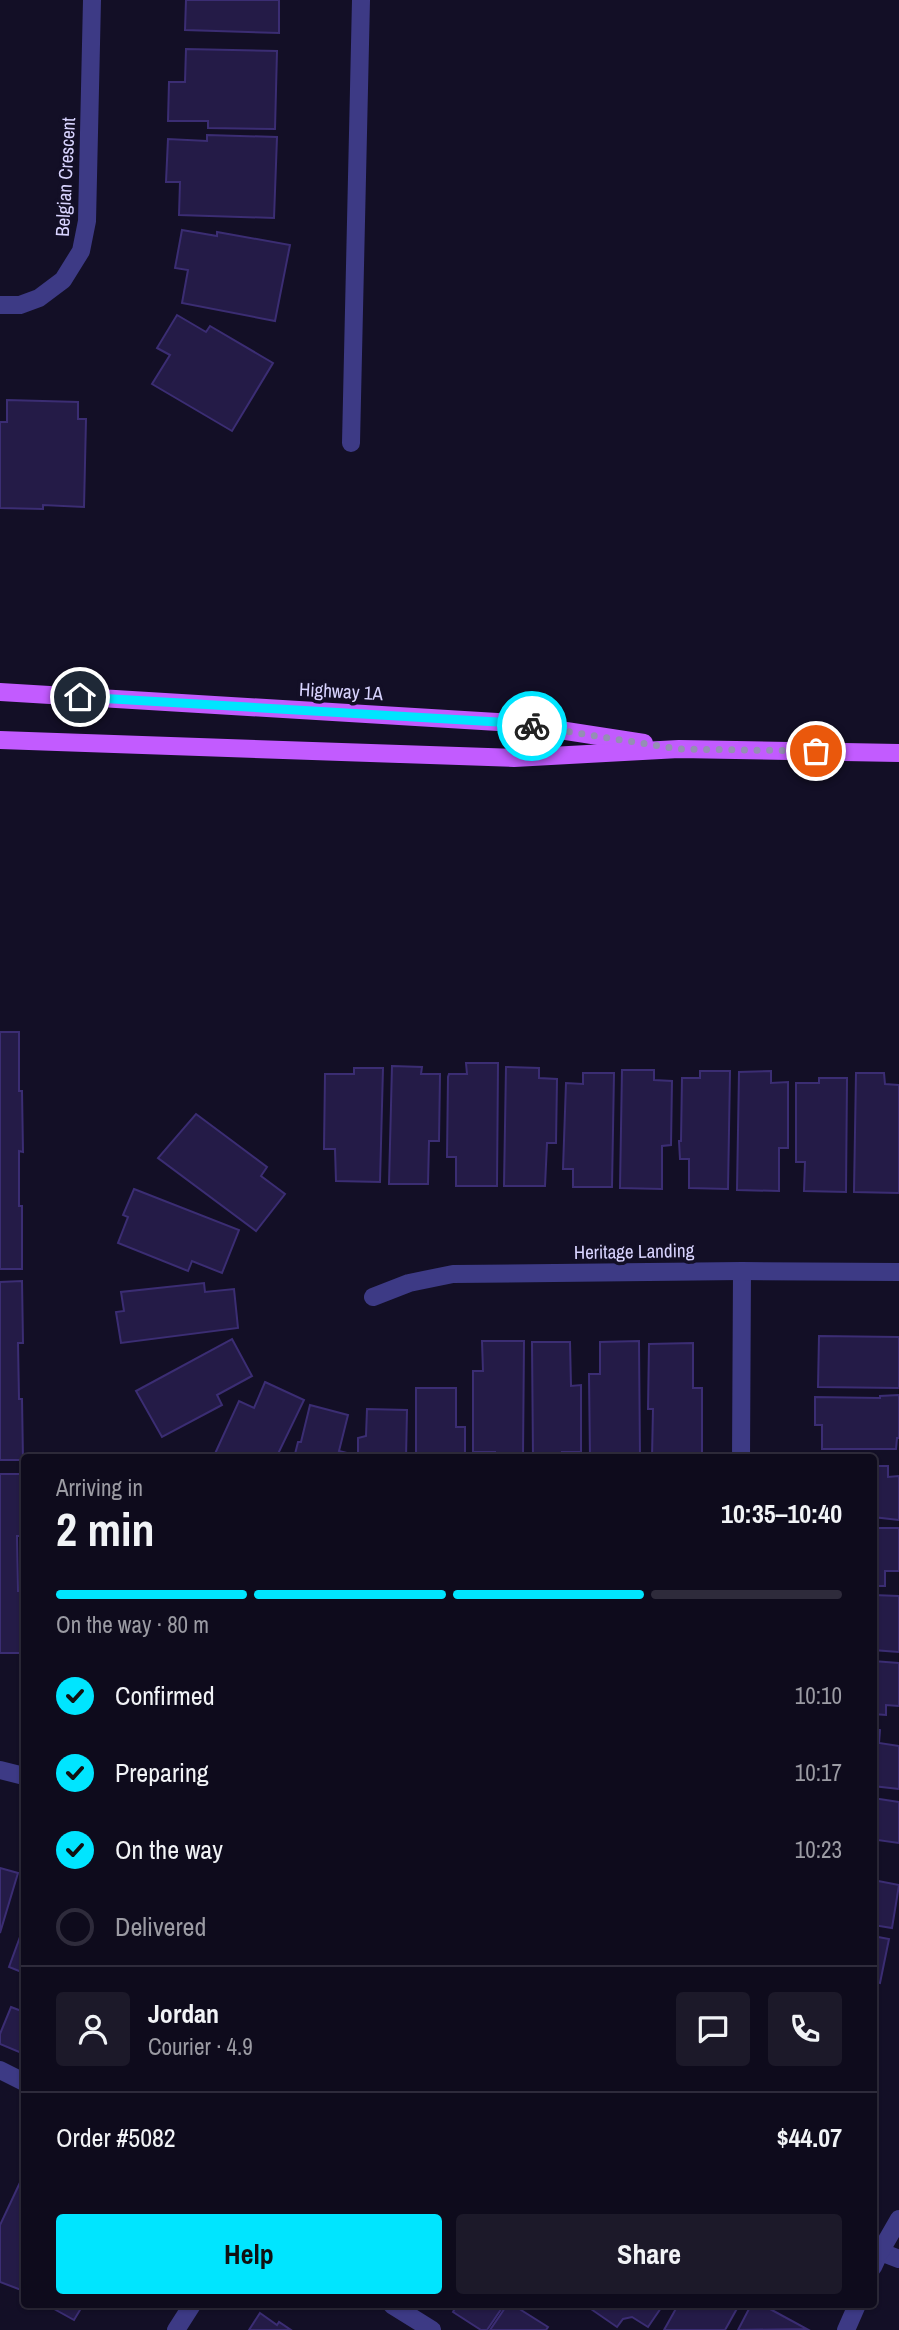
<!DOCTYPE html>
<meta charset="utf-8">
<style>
:root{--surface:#0e0b1c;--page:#1c1929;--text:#f1f3f6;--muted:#9b9ba3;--line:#2e2b3b;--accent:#00e5ff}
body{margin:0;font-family:"Archivo Narrow",sans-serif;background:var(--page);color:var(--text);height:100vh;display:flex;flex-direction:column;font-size:26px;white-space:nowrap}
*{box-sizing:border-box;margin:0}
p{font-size:23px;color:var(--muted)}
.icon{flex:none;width:38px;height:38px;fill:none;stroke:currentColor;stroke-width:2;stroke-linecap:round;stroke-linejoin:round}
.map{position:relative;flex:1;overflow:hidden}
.side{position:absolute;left:21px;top:1454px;width:856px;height:854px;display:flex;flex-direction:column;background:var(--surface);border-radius:7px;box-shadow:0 2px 5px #0004,0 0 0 2px var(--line)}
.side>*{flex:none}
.pin{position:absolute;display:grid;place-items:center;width:60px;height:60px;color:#fff;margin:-30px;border:4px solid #fff;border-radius:50%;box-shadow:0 2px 7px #0007}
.courier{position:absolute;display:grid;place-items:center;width:70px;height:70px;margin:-35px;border:5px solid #00e5ff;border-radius:50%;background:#fff;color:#222;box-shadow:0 2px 9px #0007}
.overview em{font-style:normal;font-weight:700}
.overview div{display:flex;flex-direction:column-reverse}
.overview{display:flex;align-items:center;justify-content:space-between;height:119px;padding:0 35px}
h1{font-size:46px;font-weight:700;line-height:52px}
.bar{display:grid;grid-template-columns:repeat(4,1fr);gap:10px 7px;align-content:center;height:84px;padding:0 35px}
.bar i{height:9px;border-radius:5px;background:var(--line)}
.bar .on{background:var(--accent)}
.bar p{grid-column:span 4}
.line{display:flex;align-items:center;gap:18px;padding:0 35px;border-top:2px solid var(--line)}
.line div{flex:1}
.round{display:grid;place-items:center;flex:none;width:74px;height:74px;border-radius:7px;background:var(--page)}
ol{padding:0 35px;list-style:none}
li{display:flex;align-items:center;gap:21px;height:77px}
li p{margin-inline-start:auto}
li .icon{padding:7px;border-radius:50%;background:var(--accent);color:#111;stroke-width:4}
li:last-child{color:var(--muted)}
li i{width:38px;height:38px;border:4px solid var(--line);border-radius:50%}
.cta{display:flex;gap:14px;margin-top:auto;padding:14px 35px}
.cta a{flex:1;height:80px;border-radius:7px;background:var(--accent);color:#111;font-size:28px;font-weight:700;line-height:80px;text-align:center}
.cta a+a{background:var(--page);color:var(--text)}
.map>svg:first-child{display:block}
.building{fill:#241b47;stroke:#3b2d73;stroke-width:2}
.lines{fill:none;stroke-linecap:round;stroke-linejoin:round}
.lane{stroke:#3d3a85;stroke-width:18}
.street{stroke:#3d3a85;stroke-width:18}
.primary{stroke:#c25bff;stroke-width:18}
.done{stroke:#948fb3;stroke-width:7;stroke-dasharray:0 12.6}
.route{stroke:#00e5ff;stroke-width:9}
.labels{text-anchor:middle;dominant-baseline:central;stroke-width:7;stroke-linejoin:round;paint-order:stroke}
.street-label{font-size:19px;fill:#d9d4ff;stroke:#130f26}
</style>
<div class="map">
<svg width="899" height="2330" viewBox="0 0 899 2330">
<rect width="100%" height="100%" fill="#130f26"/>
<g class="building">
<path d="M186,0H279V33L185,30Z"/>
<path d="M186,49L277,51L275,129L208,128V121H168L169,82H185Z"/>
<path d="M207,135L277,137L274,218L179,215L180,182H166L168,139L207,141Z"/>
<path d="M182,230L217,236V232L290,245L275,321L182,303L188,270L175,268Z"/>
<path d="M177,315L206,332L210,326L273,363L232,431L152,384L170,355L157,348Z"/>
<path d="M7,400L78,402V419H86L84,507L43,505V509L0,508V422H7Z"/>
<path d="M0,1032H19V1091H22L23,1152L19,1151V1206H22V1269H0Z"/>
<path d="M466,1063H498L497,1186H456V1157H447L448,1077L449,1074H467Z"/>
<path d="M392,1066L422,1067L421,1074H440L439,1141H429L428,1184H389Z"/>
<path d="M506,1067L539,1068V1078L557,1079L556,1143H547L545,1186H504Z"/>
<path d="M354,1068H383L380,1182L336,1181L335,1149H324L325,1074H354Z"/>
<path d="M622,1070H654V1080L672,1081L671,1145L662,1146V1189L620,1188Z"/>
<path d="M700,1071H730L728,1189L689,1188V1159H680L679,1141H681L682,1078H700Z"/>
<path d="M771,1071V1083L788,1082V1148H779V1191L737,1190L739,1072Z"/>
<path d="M583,1073H614L612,1187H573V1169H563L566,1083L583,1084Z"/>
<path d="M856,1073H884L885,1084L899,1085V1193L854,1192Z"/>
<path d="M819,1078H847L846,1192L804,1191L805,1162H796V1083H819Z"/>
<path d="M196,1114L267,1167L261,1176L285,1194L256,1231L158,1158Z"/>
<path d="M134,1189L239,1230L222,1273L192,1261L188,1271L118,1243L128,1217L123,1215Z"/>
<path d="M22,1281L23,1343H18L19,1399H22L23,1460H0V1282Z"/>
<path d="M204,1283L205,1292L234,1289L238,1328L121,1343L116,1312L124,1311L121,1292Z"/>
<path d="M819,1336L899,1337V1388L818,1387Z"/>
<path d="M232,1339L252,1376L217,1395L222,1405L162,1437L136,1391Z"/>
<path d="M482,1341H524L523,1456L495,1457V1452H473V1371H483Z"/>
<path d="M639,1341L640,1458H590L589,1374H600V1342Z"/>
<path d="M532,1342H570L571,1386L581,1385V1452H562V1458H533Z"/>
<path d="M693,1343V1388H702V1457L652,1458L653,1409H648L649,1344Z"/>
<path d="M265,1382L304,1400L276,1458H213L239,1401L254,1408Z"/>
<path d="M416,1388H456V1427H465V1458H416Z"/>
<path d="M899,1395V1438H897L896,1449H822V1425H815V1397L880,1398V1396Z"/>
<path d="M310,1405L348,1415L339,1451L347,1453L346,1458H294L298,1442H301Z"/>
<path d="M367,1409L407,1410L406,1458H358V1438L366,1436Z"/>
<path d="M873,1466H888V1477L899,1476V1520L873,1517Z"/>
<path d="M0,1474H22V1536H17L18,1591H22V1653H0Z"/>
<path d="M873,1528H899V1571H885V1586H873Z"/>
<path d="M873,1595L899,1596V1652L873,1650Z"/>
<path d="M873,1661L899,1663V1706L886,1705V1715L873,1714Z"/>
<path d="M873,1729L880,1730L879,1743L899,1746V1789L873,1786Z"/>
<path d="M873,1798L899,1802V1843L878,1840L875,1854Z"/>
<path d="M0,1868L18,1873L0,1933Z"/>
<path d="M873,1880L899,1885L892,1928L873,1925Z"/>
<path d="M24,1926V1973L9,1967Z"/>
<path d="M873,1936L889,1939L880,1983L873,1981Z"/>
<path d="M11,2007L24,2012V2054L0,2044V2034Z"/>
<path d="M24,2174V2291L0,2282V2225Z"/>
<path d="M47,2305H83L74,2320Z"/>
<path d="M457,2305H504L487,2330H481L453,2312Z"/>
<path d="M507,2305H513L548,2327L546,2330H490Z"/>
<path d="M589,2305H663L648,2327L632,2317L623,2319L617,2327L588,2307Z"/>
<path d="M678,2305H739L725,2330H664Z"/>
<path d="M751,2305H759L770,2309L807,2329L738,2330Z"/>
<path d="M260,2313L277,2325L279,2322L291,2330H249Z"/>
</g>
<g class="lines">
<g class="lane">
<path d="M351,443L361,0"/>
<path d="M741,1458L742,1271"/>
<path d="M0,2070L24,2082"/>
<path d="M873,2267L880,2252"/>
<path d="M392,2305L432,2330"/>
<path d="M846,2330L857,2305"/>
</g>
<g class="street">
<path d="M0,305H20L39,298L63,280L81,251L87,221L92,0"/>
<path d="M373,1297L409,1283L453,1274L742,1271L899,1272"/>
<path d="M0,1770L24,1776"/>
<path d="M873,2249L899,2259"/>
<path d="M880,2252L899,2219"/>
<path d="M176,2330L192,2305"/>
</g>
<g class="primary">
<path d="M0,692L514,723L644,743"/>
<path d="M0,740L514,758L679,749L899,753"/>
</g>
</g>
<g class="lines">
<path class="done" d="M532,726L679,749L816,751"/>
<path class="route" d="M80,697L514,723L532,726"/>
</g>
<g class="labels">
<g class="street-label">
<text transform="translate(65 177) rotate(-87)">Belgian Crescent</text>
<text transform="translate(341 691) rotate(3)">Highway 1A</text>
<text transform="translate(634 1251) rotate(-1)">Heritage Landing</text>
</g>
</g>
</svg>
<div class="pin" style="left:816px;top:751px;background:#ea580c"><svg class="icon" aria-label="bag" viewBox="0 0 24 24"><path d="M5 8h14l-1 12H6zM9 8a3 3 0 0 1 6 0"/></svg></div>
<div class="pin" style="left:80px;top:697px;background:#1f2937"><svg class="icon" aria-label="home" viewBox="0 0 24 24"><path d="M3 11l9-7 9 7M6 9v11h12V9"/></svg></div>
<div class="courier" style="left:532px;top:726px"><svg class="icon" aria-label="bike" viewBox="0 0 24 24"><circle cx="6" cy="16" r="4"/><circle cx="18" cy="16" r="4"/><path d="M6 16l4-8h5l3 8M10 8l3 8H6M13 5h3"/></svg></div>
<section class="side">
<div class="overview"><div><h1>2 min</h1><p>Arriving in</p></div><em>10:35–10:40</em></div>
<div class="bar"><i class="on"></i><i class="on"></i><i class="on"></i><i></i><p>On the way · 80 m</p></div>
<ol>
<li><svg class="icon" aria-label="check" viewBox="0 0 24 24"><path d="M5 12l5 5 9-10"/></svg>Confirmed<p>10:10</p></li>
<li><svg class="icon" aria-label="check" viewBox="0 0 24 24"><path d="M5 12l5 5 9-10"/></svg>Preparing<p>10:17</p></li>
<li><svg class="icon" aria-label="check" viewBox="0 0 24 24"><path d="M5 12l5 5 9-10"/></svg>On the way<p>10:23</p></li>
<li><i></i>Delivered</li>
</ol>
<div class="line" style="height:126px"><a class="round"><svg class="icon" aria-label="person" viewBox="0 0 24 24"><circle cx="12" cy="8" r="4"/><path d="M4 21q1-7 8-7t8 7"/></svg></a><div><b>Jordan</b><p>Courier · 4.9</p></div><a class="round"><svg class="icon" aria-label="chat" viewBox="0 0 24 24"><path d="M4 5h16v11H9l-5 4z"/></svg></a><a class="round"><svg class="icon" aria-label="phone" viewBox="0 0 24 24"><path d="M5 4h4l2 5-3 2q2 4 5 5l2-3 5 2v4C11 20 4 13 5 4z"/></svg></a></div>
<div class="line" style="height:91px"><div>Order #5082</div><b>$44.07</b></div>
<div class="cta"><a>Help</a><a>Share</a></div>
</section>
</div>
